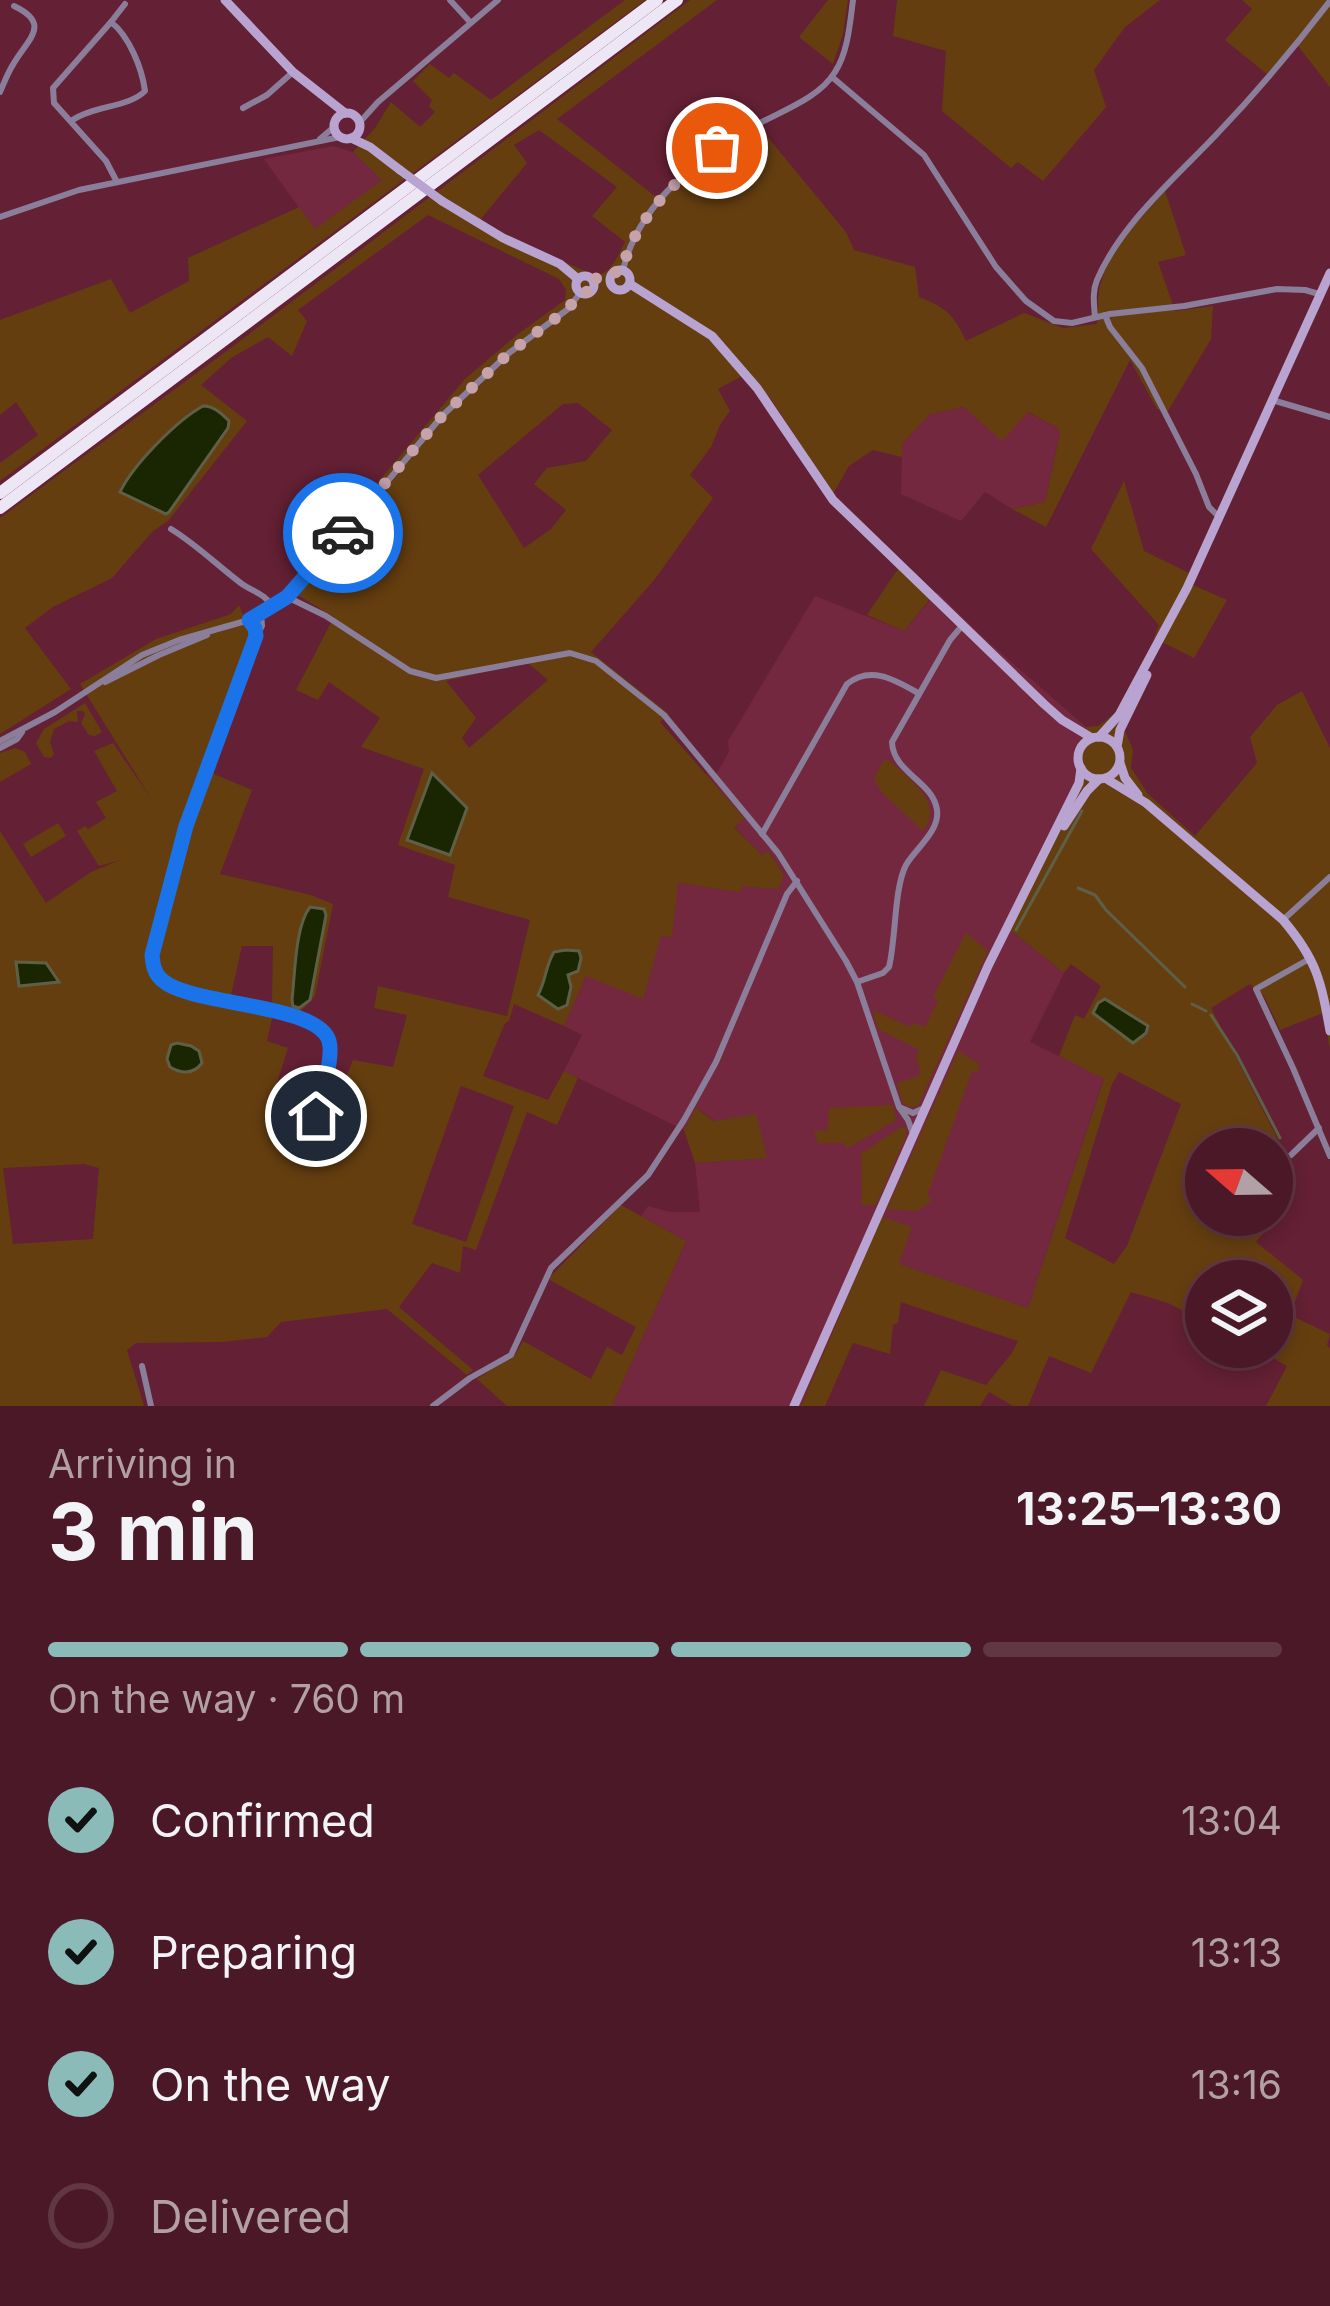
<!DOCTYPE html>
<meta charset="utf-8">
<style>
:root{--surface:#4b1827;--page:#552533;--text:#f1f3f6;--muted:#b2a0a7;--line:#623744;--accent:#8bbbb9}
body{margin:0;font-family:Inter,sans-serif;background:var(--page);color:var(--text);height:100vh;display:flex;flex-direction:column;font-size:45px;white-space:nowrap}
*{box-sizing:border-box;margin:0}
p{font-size:39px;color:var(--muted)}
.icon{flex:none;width:66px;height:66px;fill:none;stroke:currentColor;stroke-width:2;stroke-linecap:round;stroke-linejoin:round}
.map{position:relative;height:1406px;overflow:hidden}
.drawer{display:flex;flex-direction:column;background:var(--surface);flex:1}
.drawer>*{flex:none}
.needle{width:78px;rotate:290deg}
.controls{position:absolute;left:1185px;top:1128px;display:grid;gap:24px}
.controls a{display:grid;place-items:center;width:108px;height:108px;border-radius:50%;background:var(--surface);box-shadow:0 6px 18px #0003,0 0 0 3px var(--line);font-size:60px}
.pin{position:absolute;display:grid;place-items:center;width:102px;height:102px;color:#fff;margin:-51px;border:6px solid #fff;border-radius:50%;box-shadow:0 3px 12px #0007}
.courier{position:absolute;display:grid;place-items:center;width:120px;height:120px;margin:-60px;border:9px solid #1a73e8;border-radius:50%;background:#fff;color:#222;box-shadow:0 3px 15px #0007}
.summary em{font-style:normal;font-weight:700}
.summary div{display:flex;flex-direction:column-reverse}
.summary{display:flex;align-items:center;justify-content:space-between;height:204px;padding:0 48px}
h1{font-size:78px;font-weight:700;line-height:90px}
.bar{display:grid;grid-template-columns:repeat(4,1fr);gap:18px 12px;align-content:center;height:144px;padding:0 48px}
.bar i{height:15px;border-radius:9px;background:var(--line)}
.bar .active{background:var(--accent)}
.bar p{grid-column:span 4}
ol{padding:0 48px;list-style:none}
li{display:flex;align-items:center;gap:36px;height:132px}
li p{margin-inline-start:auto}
li .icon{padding:12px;border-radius:50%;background:var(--accent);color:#111;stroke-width:4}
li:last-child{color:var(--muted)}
li i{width:66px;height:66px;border:6px solid var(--line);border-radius:50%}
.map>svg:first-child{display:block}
.built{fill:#73283f}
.green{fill:#653e10;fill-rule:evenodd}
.water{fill:#1a2501;stroke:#5d6047;stroke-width:3}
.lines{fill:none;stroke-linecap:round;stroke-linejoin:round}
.stream{stroke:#5d6047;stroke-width:3}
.street{stroke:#8b7e9b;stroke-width:6}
.secondary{stroke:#b8a3d1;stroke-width:9}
.highway{stroke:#ede7f5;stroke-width:12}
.secondary-bridge{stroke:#b8a3d1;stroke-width:9}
.done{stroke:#c6a2ab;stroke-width:12;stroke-dasharray:0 21.6}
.route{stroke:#1a73e8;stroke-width:15}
</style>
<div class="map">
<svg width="1330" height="1406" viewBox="0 0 1330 1406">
<rect width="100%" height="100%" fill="#642034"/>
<g class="built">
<path d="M333,146L353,152L383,180L315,230L264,159Z"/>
<path d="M964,407L1027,412L1058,428L1060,432L1045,502L1012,509L985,492L961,521L901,494L902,444L930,414Z"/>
<path d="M937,592L985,639L1086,727L1075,755L1079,780L1004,925L1064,973L1030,1042L1104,1078L1028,1308L898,1264L912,1227L840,1313L801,1406H612L686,1241L641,1216L648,1206L670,1212H700L695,1163L766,1158L697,1108L684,1130L564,1071L582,1035L564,1026L586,976L661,935L672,936L677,883L740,891L741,886L784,875L769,852L763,856L734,826L743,818L706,774L710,771L717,773L729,752L728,741L815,596L904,631Z"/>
</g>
<g class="green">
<path d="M625,0H645L0,481V463L38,435L16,402L0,415V320L111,279L130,313L189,281L188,258L299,207L315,229L382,180L353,152L375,128L391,102L420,127L435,112L429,106L432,100L413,81L430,64L449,78L454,73L491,100Z"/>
<path d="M690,0H717L557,119L656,197L719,140L756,123L846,232L854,250L915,267L919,297C947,308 953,314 966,341L1024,313L1063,328L1097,324C1099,311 1097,298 1100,286C1109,249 1141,219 1165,191L1186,255L1158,262L1175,311L1213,306L1211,339L1168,411L1157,409L1130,360L1046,527L1012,509L1045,502L1060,433L1058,428L1028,412L1002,441L964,407L930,414L902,444V457L873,450L849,466L833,494L773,402L748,373L718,389L730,411L721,423L711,447L690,475L713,498L655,579L591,652L669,714L660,722L744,818L734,827L762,855L768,851L784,875L778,889L742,886L740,892L678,883L672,937L661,936L643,999L586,976L564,1026L514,1004L509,1021L505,1023L483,1076L548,1100L564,1071L578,1078L557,1125L527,1112L476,1250L463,1246L460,1273L432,1263L399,1307L473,1370L467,1375L387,1309L281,1322L267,1337L221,1342L136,1343L127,1350L144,1406H0V831L46,903L91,872L120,860L99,866L77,831L85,826L88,829L106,818L96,802L117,791L94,751L113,743L152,800L80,684L156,639L231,614L239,605L252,637L202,769L252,790L220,874L311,895L333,904L315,996L301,1011L272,1005L273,946H242L229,1004L273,1014L267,1041L288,1048L271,1102L320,1116L324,1107L332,1111L353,1060L393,1067L407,1015L374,1008L378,986L507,1016L530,920L448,897L455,865L398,845L424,769L361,747L380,718L329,682L318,700L296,690L334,617L296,594L343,543L335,533L465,379L518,334L565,300L566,290L559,279L428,215L298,310L307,321L292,356L268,337L231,358L201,385L247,421L168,521L153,531L112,578L53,607L25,628L71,689L0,734V518L228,350ZM539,130L617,187L592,216L625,242C618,255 612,273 596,276L520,242L480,220L527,163L514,145ZM578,403L612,430L586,461L547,468L534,484L566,510L551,529L524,548L478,475L563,404ZM175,428L215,443L203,466L173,507L120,488ZM527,662L548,680L469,748L462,738L476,718L446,681ZM301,928L317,953L310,1000L293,1006L292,1000ZM461,1086L514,1106L466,1242L412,1224ZM84,1164L99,1168L93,1239L13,1244L3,1168Z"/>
<path d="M828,0H848L843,34L833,64L799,37Z"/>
<path d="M897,0H1160L1125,27L1094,70L1106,107L1043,181L1018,162L1011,168L942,111L946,51L893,36Z"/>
<path d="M1242,0H1330V87L1295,42L1268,75L1225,40L1252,9Z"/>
<path d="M1124,481L1144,551L1189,573L1186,582L1227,600L1194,658L1154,638L1159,625L1091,549Z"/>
<path d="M898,569L930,599L904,631L867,615Z"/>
<path d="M1302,691L1330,748V1049L1323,1013L1280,1030L1264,996L1250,984L1211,1008L1278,1140L1272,1150L1206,1149V1215H1272V1177L1286,1185L1275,1197L1285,1206L1256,1242L1303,1280L1290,1315L1330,1334L1327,1345L1330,1348V1406H1266L1287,1366L1253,1347H1272V1281H1206V1323L1168,1303L1131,1292L1091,1373L1049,1356L1028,1406H1013L989,1392L980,1406H924L941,1370L986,1385L1012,1353L1018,1341L901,1302L898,1323L893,1325L890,1354L853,1343L825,1406H801L882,1217L912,1227L899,1264L1028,1308L1104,1079L1059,1056L1075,1015L1084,1019L1101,986L1071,964L1064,973L1004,925L1079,780L1075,754L1086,727L1098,726L1117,712L1133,750L1131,768L1148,794L1195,836L1257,763L1250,737L1277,705ZM1105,999L1124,1009L1132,1043L1094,1013ZM1119,1072L1181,1104L1127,1246L1114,1264L1065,1238L1112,1084Z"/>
<path d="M85,703L102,732L95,736L89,735L81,723L85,714L83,711H77L78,722L69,721L54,729L50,742L54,754L51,758L44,757L36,743L44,729Z"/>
<path d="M15,748L25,752L31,764L0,782V753Z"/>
<path d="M889,760C909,780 945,802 923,831L882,793L874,779L883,761Z"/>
<path d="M58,823L66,836L31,857L23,844Z"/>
<path d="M966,933L988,951L918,1106L909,1107L902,1103L897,1083L921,1075L916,1056L919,1050L878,1029L873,1010L910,1027L913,1023L925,1027L938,1001L933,997Z"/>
<path d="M958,1051L980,1064L978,1072L972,1071L927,1196L933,1200L917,1211L887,1209Z"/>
<path d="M893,1105L896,1120L846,1149L845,1143H818L814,1131L828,1130L829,1108Z"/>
<path d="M696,1108L714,1121L756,1114L767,1158L695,1163L684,1130Z"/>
<path d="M901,1127L907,1128L906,1136L876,1205H862L861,1154Z"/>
<path d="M621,1205L686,1241L612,1406H507L477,1379L515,1355L523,1341L591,1379L607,1347L622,1355L636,1327L548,1279Z"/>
</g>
<g class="water">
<path d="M203,406C214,406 221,413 229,421L228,428L169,512L166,514L120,492C133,465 176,421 203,406Z"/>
<path d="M432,773L467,808L450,855L407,840Z"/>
<path d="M310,907L324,909L326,915L310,1000L299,1008L293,1006L292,1000C295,975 295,926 310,907Z"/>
<path d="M566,950L579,951L581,958L578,971L568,975L571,987L567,1005L558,1009L538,995C546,981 545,967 554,952Z"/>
<path d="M16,962L46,963L59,982L19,986Z"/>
<path d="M1105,999L1148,1026L1146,1033L1133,1043L1093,1013L1098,1003Z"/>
<path d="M177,1043L191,1046L199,1051L202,1063C193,1075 182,1074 170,1067L167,1059L171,1045Z"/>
</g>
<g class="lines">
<g class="stream">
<path d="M1078,888L1095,895L1106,910L1185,987"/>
<path d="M1016,930L1082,811"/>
<path d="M1192,1004L1206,1011"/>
<path d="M1211,1015L1237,1055L1280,1138"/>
</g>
<g class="street">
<path d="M450,0L470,22"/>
<path d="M111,22L125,4"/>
<path d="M832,77L924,155L996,267L1026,301L1054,321L1072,323L1110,314L1184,306L1277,289L1305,290L1319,294"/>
<path d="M0,92C4,83 8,72 14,63C28,39 52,24 14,6"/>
<path d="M243,108L267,95L293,72"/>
<path d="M71,121C94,105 128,108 145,91C142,68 129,36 111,22L53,88L54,103L106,161L117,182"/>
<path d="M360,122L378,102L498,0"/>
<path d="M320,139L334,127"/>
<path d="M0,217L79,190L340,137"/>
<path d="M623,270C639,202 700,156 758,124C784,110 819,98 835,72C848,52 850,23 853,0"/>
<path d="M1105,315L1110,327L1142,368L1196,474L1209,507L1218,516"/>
<path d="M1095,317C1094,304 1092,292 1097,280C1121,224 1174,179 1215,136C1256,93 1294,48 1330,1"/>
<path d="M1272,400L1330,417"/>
<path d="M171,529C197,545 218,566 242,584C254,592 265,594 273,607"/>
<path d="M287,597L326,616L410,671L436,678L570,653L596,661L664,715L778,853L846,961L857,982L899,1107"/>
<path d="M261,614L262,626C210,729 185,844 152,955C153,964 153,973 161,980C189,1006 322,1003 330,1043C334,1064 322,1096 316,1116"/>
<path d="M105,682L159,655L207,635"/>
<path d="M0,741L55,712L142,655L179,640L249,620L287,597L321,561L442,416L509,353L568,309L580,293"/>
<path d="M0,748L17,739L22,732"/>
<path d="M762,834L847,684C871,665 895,680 918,693"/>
<path d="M1284,919L1330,877"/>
<path d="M1311,958L1256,989L1293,1068L1330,1156"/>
<path d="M857,982L883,973L889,967C896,939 894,888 906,865C916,848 940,831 937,810C933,781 893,773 892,742L950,640L961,627"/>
<path d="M913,1134L908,1120L899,1107L913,1113L922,1109"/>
<path d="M1291,1155L1319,1128"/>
<path d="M142,1366L151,1406"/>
<path d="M433,1406L470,1378L511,1355L551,1268L648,1175L684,1120L716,1062L787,894L797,881"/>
</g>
<g class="secondary">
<path d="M225,0L293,72L345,113"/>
<circle cx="347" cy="126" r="13"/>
<path d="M351,138L370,147L400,170"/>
<path d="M442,201L503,238L560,264L578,279"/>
<circle cx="620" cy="280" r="10"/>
<circle cx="585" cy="285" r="9"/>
<path d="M630,284L712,336L757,388L833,500L1044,704L1062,720L1092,738"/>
<path d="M1099,737L1119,715L1187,588L1330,273"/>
<circle cx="1099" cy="758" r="21"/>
<path d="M1117,747L1120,730L1147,675"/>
<path d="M1120,763L1125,778L1138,795"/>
<path d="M1105,778L1146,803L1283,920C1317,960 1321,981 1330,1031"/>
<path d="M1064,826L1087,791L1099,779"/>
<path d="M794,1406L988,966L1079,783L1081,768"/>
</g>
<g class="highway">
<path d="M0,493L657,0"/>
<path d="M0,508L677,0"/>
</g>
<path class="secondary-bridge" d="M400,170L442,201"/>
</g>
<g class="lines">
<path class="done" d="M343,533L442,416L509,353L568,309L580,293L591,291L594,286L592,279L611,277L617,271L622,270C636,217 675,181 717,148"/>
<path class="route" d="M316,1116C321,1099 334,1057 329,1041C318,1003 190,1006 162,980C154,973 153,965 152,955L186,826L256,636L255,628L249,620L287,597L343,533"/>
</g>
</svg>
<div class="controls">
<a><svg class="needle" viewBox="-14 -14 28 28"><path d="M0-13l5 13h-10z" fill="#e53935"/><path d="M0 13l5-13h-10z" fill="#b2a0a7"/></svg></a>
<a><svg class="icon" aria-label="layers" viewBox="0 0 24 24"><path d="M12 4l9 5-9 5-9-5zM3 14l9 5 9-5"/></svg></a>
</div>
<div class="pin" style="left:717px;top:148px;background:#ea580c"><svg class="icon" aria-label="bag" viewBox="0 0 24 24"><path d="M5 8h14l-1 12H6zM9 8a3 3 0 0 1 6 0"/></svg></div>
<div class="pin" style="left:316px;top:1116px;background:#1f2937"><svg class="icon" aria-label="home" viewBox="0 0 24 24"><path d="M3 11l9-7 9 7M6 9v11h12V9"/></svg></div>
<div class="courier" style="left:343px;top:533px"><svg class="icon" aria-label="car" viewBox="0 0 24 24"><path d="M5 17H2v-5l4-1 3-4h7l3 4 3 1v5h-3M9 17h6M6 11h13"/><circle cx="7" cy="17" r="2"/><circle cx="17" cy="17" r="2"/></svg></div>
</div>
<section class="drawer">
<div class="summary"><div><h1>3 min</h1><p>Arriving in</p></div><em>13:25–13:30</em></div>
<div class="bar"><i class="active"></i><i class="active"></i><i class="active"></i><i></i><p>On the way · 760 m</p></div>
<ol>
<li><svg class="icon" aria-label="check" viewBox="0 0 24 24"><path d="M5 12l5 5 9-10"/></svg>Confirmed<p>13:04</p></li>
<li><svg class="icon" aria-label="check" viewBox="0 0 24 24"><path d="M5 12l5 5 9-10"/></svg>Preparing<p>13:13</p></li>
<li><svg class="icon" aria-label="check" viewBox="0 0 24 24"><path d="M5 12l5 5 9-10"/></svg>On the way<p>13:16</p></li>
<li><i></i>Delivered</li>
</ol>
</section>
